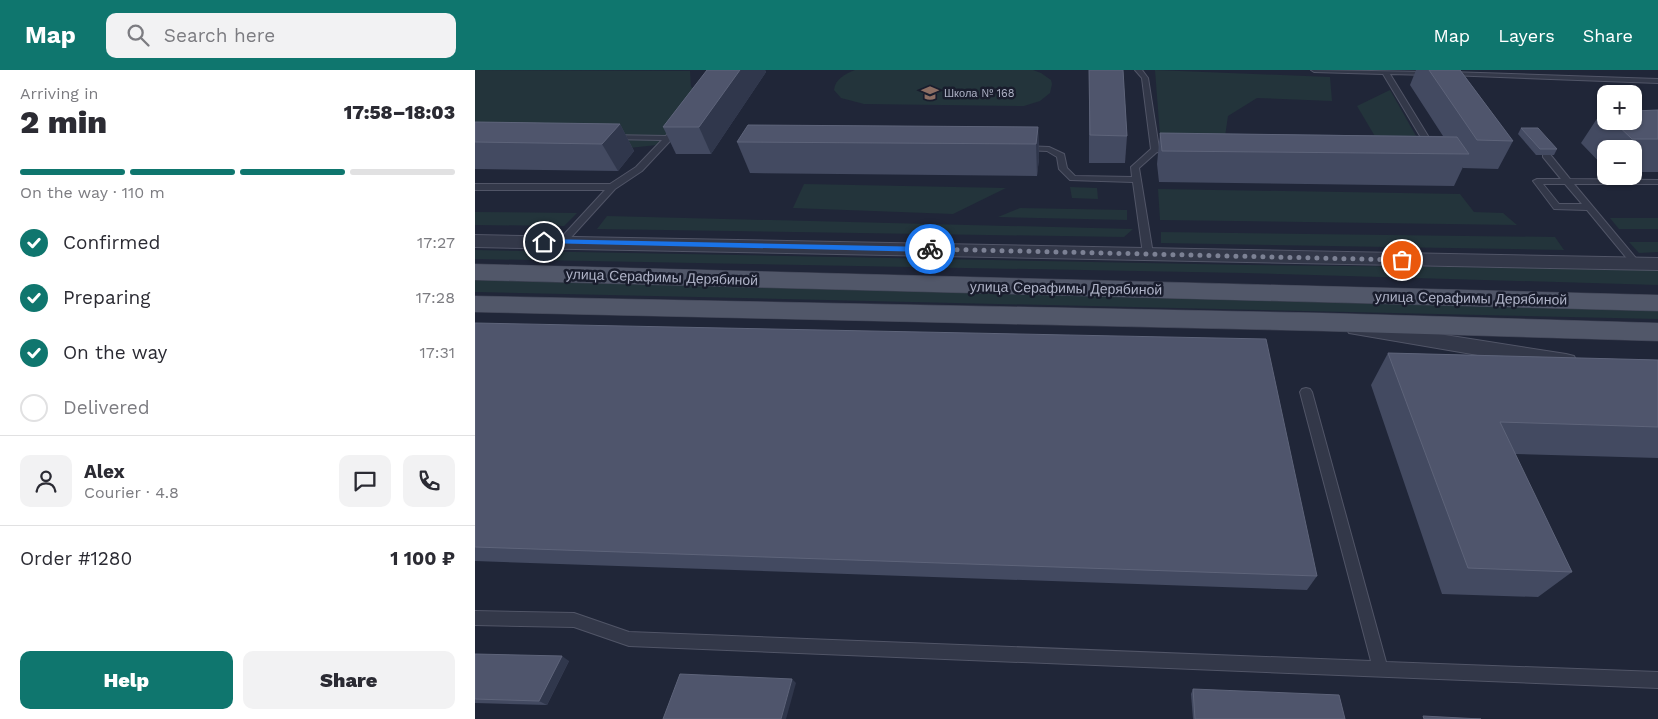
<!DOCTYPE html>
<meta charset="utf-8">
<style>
:root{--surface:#fff;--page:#f2f2f3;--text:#2b2b33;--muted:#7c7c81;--line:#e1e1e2;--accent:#0f766e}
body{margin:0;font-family:"Work Sans",sans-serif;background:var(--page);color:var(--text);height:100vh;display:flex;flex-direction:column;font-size:19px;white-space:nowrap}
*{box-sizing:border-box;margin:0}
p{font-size:16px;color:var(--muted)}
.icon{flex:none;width:28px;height:28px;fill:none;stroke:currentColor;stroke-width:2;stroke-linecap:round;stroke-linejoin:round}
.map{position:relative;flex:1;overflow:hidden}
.drawer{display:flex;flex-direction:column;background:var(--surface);width:475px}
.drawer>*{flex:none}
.tools{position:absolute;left:1122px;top:15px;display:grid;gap:10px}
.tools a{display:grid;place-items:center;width:45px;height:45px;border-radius:10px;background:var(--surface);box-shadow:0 1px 4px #0004;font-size:25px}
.pin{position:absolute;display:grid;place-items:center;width:42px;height:42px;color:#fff;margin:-21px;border:2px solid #fff;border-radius:50%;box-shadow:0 1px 5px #0007}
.courier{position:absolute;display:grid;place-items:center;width:50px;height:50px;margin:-25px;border:4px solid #1a73e8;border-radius:50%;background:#fff;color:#222;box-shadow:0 1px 6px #0007}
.overview em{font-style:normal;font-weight:800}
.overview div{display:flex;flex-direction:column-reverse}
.overview{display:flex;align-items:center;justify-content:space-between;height:85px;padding:0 20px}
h1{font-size:32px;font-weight:800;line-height:38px}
.bar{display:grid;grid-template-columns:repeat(4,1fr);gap:8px 5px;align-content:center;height:60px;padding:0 20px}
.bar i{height:6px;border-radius:4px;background:var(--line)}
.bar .current{background:var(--accent)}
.bar p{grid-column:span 4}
.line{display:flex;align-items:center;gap:12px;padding:0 20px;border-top:1px solid var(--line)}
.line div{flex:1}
.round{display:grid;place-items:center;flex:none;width:52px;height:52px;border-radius:10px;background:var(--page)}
ol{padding:0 20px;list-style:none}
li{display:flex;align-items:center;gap:15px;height:55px}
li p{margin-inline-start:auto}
li .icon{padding:5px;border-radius:50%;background:var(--accent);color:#fff;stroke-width:4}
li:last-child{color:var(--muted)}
li i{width:28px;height:28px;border:2px solid var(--line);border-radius:50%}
.action{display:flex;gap:10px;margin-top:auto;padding:10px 20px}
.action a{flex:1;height:58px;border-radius:10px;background:var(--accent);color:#fff;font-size:20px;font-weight:800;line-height:58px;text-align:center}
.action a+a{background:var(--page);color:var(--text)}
header{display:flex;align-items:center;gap:30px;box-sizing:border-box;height:70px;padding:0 25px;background:var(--accent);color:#fff}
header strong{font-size:24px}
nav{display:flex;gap:28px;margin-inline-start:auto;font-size:18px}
.search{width:350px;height:45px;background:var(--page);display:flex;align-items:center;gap:12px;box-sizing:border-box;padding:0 18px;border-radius:10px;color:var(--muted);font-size:19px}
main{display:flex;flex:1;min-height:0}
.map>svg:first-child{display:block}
.green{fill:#23343b}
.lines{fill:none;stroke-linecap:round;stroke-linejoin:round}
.lane-casing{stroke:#515567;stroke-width:2}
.street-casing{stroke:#515567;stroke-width:2}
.primary-casing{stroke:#3d4152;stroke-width:1}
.lane{fill:#333849;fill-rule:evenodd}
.street{fill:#333849;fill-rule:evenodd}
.primary{fill:#515769;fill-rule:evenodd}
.wall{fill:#434a61}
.shaded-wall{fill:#30374c}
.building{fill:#4f556c;stroke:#5e647a}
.route{fill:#1a73e8}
.done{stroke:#7c8194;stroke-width:5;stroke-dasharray:0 9}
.labels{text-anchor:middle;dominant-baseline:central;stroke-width:5;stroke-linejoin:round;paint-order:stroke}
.far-poi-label{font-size:11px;fill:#aeb2c6;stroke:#191d2d;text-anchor:start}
.street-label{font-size:14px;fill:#aeb2c6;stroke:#191d2d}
</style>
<header>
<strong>Map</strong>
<div class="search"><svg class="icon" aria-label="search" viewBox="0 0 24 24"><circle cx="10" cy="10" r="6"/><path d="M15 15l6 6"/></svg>Search here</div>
<nav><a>Map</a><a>Layers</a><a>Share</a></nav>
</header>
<main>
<section class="drawer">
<div class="overview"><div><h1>2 min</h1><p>Arriving in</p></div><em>17:58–18:03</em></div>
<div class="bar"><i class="current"></i><i class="current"></i><i class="current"></i><i></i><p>On the way · 110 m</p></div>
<ol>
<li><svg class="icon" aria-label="check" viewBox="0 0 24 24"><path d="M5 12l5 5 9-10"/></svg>Confirmed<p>17:27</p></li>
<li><svg class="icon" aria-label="check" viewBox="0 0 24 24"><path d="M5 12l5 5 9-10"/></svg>Preparing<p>17:28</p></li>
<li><svg class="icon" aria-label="check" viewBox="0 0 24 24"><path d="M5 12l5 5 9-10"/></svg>On the way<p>17:31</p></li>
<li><i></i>Delivered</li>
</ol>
<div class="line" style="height:90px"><a class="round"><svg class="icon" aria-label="person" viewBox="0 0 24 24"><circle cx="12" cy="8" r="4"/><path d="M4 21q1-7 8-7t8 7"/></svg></a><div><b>Alex</b><p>Courier · 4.8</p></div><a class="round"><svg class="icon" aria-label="chat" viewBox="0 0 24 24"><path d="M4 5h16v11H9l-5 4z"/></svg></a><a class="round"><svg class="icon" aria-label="phone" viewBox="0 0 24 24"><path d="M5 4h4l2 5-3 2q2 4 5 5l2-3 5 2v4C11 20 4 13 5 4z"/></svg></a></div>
<div class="line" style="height:65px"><div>Order #1280</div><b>1 100 ₽</b></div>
<div class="action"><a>Help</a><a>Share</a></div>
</section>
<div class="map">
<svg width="1183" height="649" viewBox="0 0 1183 649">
<rect width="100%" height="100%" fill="#202638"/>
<g class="green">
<path d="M0,0L215,1L216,17L235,24L211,56L182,75L154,78L0,76Z"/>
<path d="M380,0H558L566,3L576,10L577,14L575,23L565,31L549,36L389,34L366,28L359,20C360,9 370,4 380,0Z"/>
<path d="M680,0L855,7L857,31L782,28L753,46L748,80L686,79Z"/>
<path d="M915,20L949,80L901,68L882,36Z"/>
<path d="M329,114L531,118L478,144L318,138Z"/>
<path d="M595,117L622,118L623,129L597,128Z"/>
<path d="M683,119L985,124L999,142L1028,143L1042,155L685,150Z"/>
<path d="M545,138L652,140V150L523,147Z"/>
<path d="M0,142L102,143L89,156L0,155Z"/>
<path d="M132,146L658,159L649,167L122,159Z"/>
<path d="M1135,148H1183V159H1144Z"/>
<path d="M686,162L1080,167L1089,180L686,173Z"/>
<path d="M1154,172H1183V182L1164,183Z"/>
<path d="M0,180L773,195L1183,199V215L769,203L0,189Z"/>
<path d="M0,210L1183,240V249L0,222Z"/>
</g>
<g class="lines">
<g class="lane-casing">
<g id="lane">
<path d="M660,0H667L673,8L684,78L697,79L701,81L697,83L682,82L664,98L678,184L673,187L668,184L658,112L595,110L584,99L582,87L572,81L548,80L544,78L548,76L574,77L589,84L592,98L600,106L657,107L656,97L676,79L667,8Z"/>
<path d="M836,0L956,2L957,3L954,5L915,4L961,79L954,81L908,4L839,2Z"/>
<path d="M975,2L1183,9V13L973,5V3Z"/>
<path d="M198,54L205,56L196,70L167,101L140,119L90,174L87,175L82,172L130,120H0V114H135L161,97L187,70L136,69L132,67L133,65L191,66Z"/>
<path d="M1068,83H1074L1095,109L1183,110V114H1099L1165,193V197H1159L1112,140L1079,139L1058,111L1062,109H1086L1068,87ZM1068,114H1090L1107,134H1084Z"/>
<path d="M831,318L835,319L837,322L911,592L1183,602V618L154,576L99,557L0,555V541L99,543L154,562L896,591L825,322L827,319Z"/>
</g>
</g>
<g class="street-casing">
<g id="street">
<path d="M0,165L1183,188V200L0,177Z"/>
<path d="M881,251L1091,284L1099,286L1102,292L1099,298L1091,300L874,263L871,258L874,253Z"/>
</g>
</g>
<g class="primary-casing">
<g id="primary">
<path d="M0,194L1183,225V241L0,210Z"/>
<path d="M0,226L848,243L1183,253V271L848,261L0,242Z"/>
</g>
</g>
<use href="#lane" class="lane"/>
<use href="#street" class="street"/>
<use href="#primary" class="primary"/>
</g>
<g class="wall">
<path d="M232,0H290L291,2L236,84H201L188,57Z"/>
<path d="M614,0H648L652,66L650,93H614Z"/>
<path d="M941,0H985L1038,71L1023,99L988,98V97L979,116L684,112L682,94L685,63L968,66L935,15Z"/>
<path d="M1183,40V102H1159V79H1131V99L1106,73L1127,41H1131V51H1159Z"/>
<path d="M0,52L145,54L159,81L143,101L0,99Z"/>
<path d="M563,57L564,88L562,106L275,103L262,72Z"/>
<path d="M1046,58L1082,79L1079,85H1061L1043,64Z"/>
<path d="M0,253L842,506L832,520L0,491Z"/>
<path d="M913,283L1183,290V388L1040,384L1097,502L1063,527L967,524L896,315Z"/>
<path d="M0,584L94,591L72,635L0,633Z"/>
<path d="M718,619L870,649H718L716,624Z"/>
</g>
<g class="shaded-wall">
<path d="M265,0H290L291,2L236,84L224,57Z"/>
<path d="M145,54L159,81L143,101L127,74Z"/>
<path d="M563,57L564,88L562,106L561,74Z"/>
<path d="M87,586L94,591L72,635L64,631Z"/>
<path d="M317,609L321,613L311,649H306Z"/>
</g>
<g class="building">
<path d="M232,0H265L224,57H188Z"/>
<path d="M614,0H648L652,66L615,65Z"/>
<path d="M954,0H985L1038,71L1002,70Z"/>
<path d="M1183,40V69H1157L1138,51H1159V41Z"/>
<path d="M1127,41H1131V45Z"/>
<path d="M0,52L145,54L127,74L0,72Z"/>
<path d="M273,55L563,57L561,74L262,72Z"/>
<path d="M1046,58H1063L1082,79H1065Z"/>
<path d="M685,63L982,67L994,84L687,81Z"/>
<path d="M0,253L791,269L842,506L0,477Z"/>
<path d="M913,283L1183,290V357L1025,352L1097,502L993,498Z"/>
<path d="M0,584L87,586L64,631L0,629Z"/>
<path d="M205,604L317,609L306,649H188Z"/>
<path d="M718,619L864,625L870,649H720Z"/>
<path d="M948,646L1006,649H949Z"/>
</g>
<path class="route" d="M69,169L455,177L458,179L455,182L67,173V170Z"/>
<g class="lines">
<path class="done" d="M455,179L927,190"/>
</g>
<defs>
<g id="school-bare" transform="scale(1.35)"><path d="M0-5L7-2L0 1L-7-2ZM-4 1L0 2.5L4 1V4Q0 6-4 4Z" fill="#8d6e63" stroke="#191d2d" stroke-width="2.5" paint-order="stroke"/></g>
</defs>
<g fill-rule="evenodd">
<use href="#school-bare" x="455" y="23"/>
</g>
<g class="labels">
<g class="far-poi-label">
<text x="469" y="23">Школа № 168</text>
</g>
<g class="street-label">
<text transform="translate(187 207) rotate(2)">улица Серафимы Дерябиной</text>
<text transform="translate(591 218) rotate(1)">улица Серафимы Дерябиной</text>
<text transform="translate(996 228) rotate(1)">улица Серафимы Дерябиной</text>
</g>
</g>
</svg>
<div class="tools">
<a>+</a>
<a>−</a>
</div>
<div class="pin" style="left:927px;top:190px;background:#ea580c"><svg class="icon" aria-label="bag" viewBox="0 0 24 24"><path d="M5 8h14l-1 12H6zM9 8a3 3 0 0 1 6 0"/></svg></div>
<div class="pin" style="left:69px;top:172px;background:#1f2937"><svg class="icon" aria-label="home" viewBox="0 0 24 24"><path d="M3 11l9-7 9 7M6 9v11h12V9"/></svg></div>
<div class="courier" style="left:455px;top:179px"><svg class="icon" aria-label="bike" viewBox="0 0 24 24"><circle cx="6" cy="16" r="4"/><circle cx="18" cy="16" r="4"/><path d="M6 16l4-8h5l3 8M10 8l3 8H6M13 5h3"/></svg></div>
</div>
</main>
